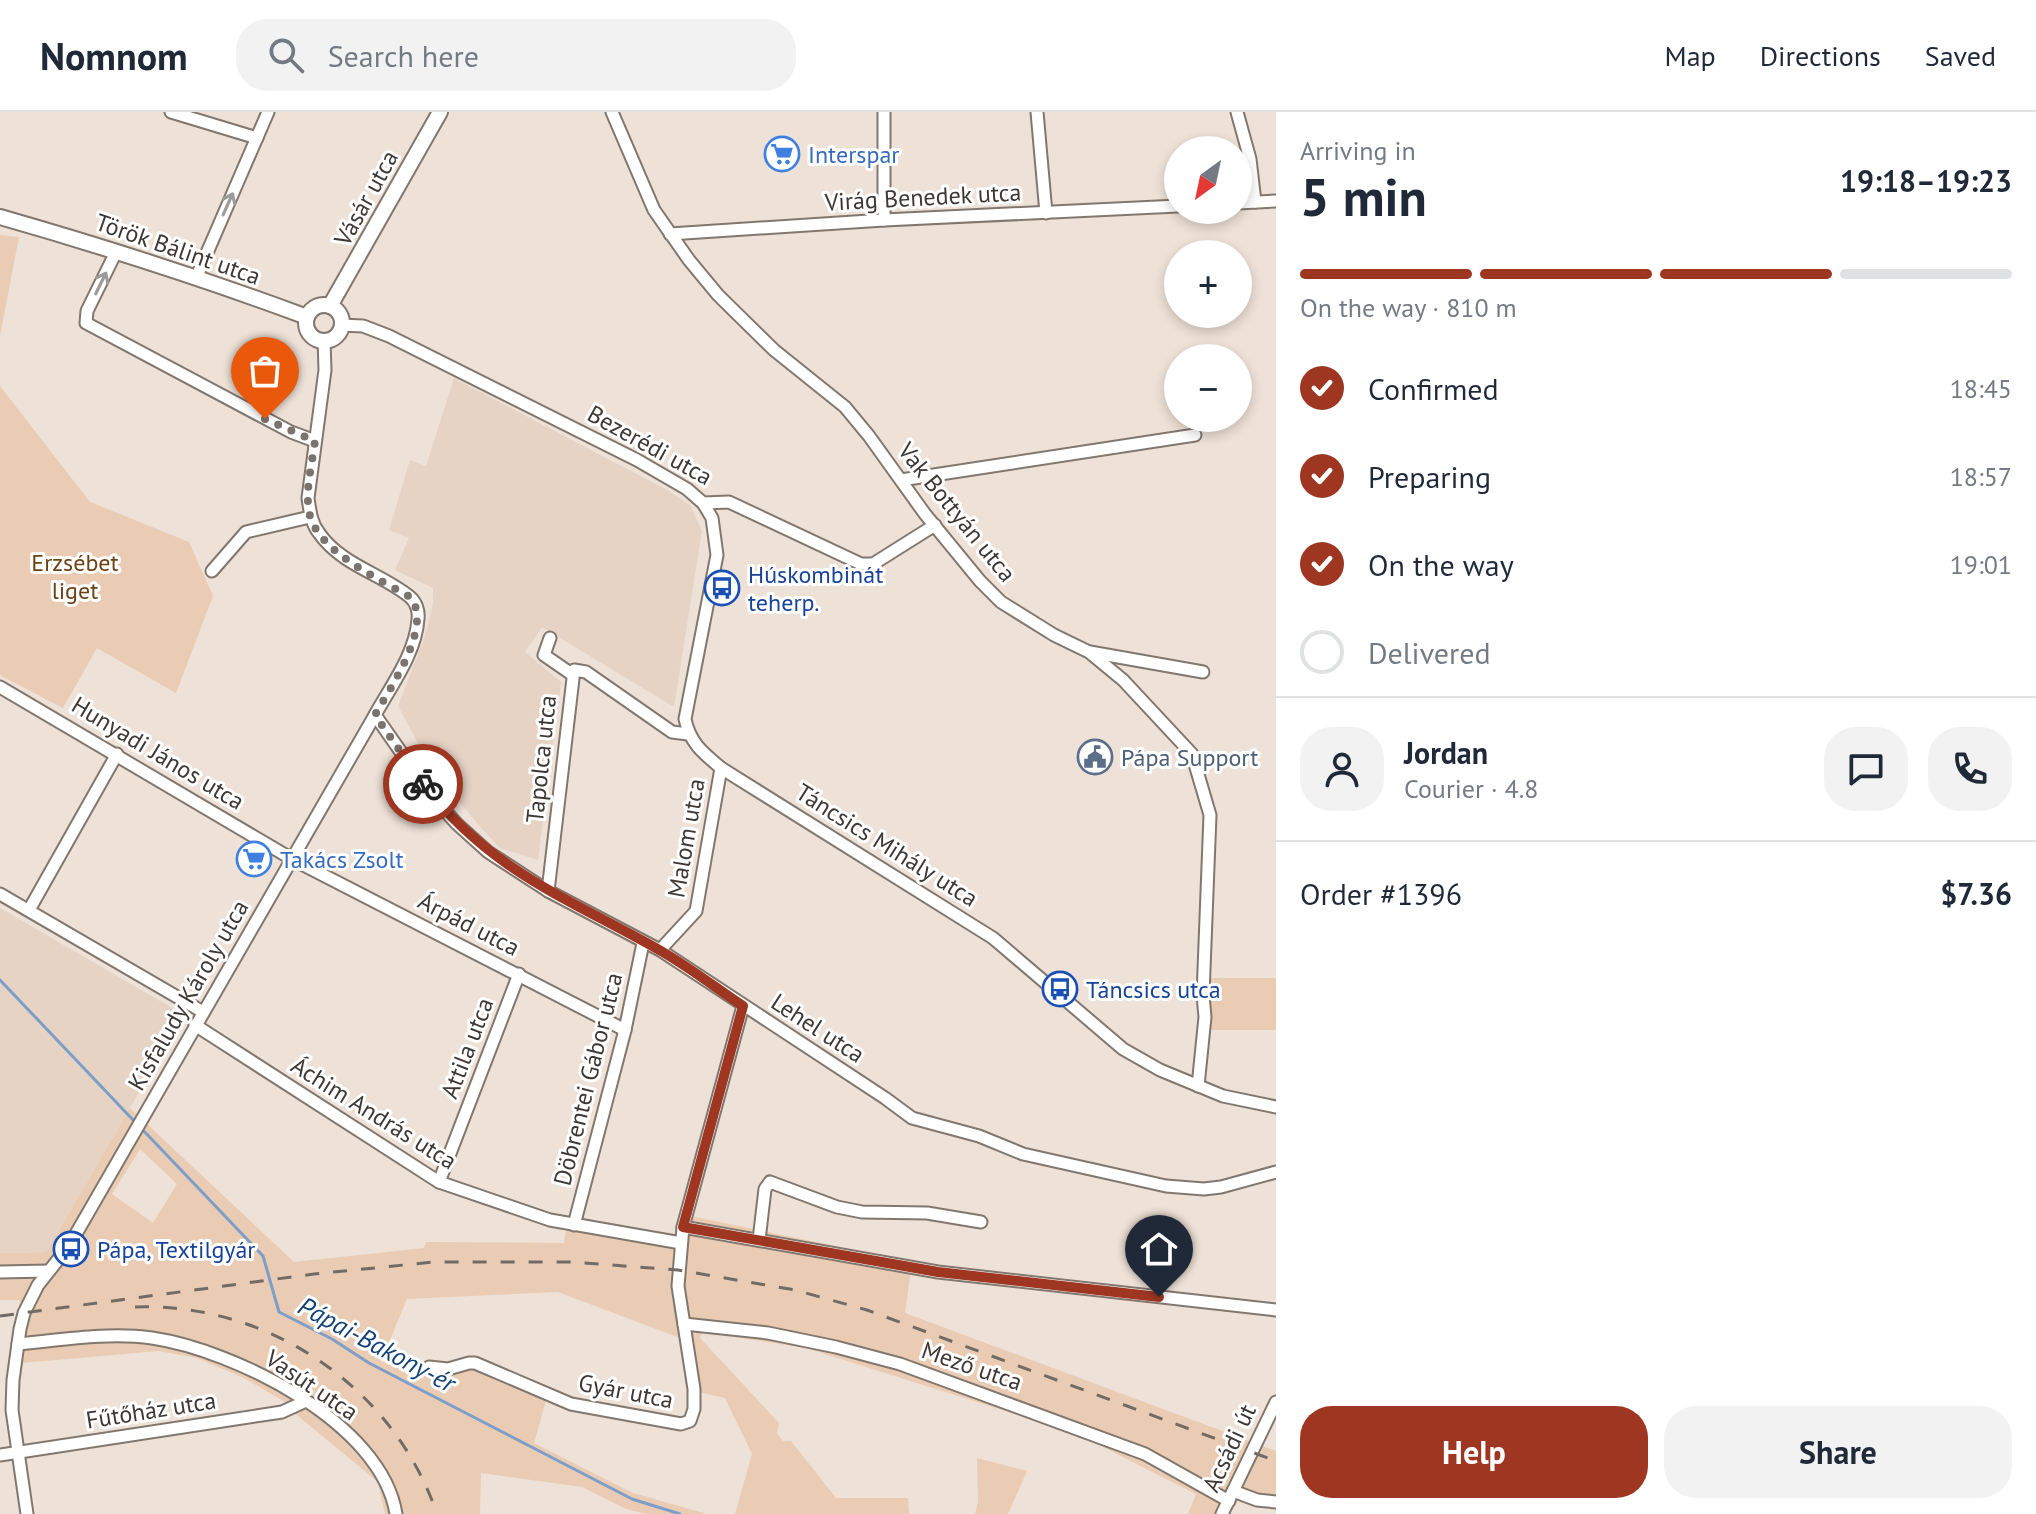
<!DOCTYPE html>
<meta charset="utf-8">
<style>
:root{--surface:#fff;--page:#f2f2f3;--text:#1f2937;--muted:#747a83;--line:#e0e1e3;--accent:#9f3621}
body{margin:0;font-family:"PT Sans",sans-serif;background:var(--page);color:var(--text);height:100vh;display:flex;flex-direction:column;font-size:30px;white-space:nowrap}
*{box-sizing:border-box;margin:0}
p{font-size:26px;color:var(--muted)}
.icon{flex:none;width:44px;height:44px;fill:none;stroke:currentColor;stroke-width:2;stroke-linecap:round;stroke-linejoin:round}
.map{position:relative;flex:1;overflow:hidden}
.side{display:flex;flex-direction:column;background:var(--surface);width:760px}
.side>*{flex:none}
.needle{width:52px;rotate:213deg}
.fabs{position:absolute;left:1164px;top:24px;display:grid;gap:16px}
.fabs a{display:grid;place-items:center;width:88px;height:88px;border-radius:50%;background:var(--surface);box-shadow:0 4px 12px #0003;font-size:40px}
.pin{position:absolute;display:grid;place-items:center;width:68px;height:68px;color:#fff;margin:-82px -34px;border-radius:50% 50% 50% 0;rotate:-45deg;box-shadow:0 0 8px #0007}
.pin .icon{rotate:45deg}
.courier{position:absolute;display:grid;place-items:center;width:80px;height:80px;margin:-40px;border:6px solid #9f3621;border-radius:50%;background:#fff;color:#222;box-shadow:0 2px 10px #0007}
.headline em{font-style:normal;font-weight:700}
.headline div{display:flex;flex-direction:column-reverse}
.headline{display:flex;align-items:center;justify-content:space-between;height:136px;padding:0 24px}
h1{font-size:52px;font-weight:700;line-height:60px}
.bar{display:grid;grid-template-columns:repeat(4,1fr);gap:12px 8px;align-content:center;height:96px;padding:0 24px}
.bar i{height:10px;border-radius:6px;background:var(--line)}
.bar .current{background:var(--accent)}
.bar p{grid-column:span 4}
.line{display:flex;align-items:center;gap:20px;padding:0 24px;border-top:2px solid var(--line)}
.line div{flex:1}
.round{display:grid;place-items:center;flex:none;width:84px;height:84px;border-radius:32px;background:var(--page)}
ol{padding:0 24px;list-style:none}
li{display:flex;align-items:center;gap:24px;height:88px}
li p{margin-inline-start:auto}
li .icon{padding:8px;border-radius:50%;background:var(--accent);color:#fff;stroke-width:4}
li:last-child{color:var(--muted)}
li i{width:44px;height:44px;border:4px solid var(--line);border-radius:50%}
.primary-button{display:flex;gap:16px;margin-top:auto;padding:16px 24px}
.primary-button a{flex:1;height:92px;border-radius:32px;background:var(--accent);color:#fff;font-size:32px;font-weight:700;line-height:92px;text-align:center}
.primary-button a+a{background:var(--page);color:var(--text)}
header{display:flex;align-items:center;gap:48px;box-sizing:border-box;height:112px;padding:0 40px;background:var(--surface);border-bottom:2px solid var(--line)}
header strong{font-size:38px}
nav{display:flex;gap:44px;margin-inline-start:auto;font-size:28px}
.search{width:560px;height:72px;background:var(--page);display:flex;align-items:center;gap:20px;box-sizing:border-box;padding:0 28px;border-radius:32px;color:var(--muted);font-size:30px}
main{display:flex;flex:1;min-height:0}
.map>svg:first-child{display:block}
.built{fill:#e6d3c4}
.green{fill:#e9ccb3;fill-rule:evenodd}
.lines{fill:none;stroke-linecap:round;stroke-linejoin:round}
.stream{stroke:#7c9ec8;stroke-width:3}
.minor-casing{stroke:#82776e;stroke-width:15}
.tertiary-casing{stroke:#82776e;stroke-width:18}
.minor{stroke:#fff;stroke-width:11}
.tertiary{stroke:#fff;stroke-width:14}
.rail{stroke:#726b65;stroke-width:3;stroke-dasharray:14 14;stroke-linecap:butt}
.oneway{stroke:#9e9c9a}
.done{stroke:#7b736d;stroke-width:8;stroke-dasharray:0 14.4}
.route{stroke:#9f3621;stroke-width:10}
.labels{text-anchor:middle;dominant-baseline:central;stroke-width:6;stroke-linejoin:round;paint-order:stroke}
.shop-label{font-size:24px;fill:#366cbe;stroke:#fff;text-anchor:start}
.street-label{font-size:24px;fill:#3d3834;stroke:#fff}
.park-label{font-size:24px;fill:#6d4216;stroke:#fff}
.transit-label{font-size:24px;fill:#164399;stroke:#fff;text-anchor:start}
.service-label{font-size:24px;fill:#4e5e75;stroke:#fff;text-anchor:start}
.water-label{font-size:26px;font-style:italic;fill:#124176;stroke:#fff}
</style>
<header>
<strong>Nomnom</strong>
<div class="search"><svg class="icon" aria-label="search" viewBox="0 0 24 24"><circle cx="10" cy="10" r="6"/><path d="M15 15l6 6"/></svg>Search here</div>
<nav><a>Map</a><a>Directions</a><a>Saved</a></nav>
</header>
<main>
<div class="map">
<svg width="1276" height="1402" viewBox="0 0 1276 1402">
<rect width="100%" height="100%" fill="#eee1d7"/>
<g class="built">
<path d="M454,266L667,378L690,393L702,419L674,595L542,515L525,540L561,570L538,748L500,736L476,710L429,652L398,594L425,524L433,492V476L395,458L409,426L389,418L410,348L426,354Z"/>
<path d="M0,796L184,903L46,1140L0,1141Z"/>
</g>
<g class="green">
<path d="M0,123L19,125L0,224Z"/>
<path d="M0,274L90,390L189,430L213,484L176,581L97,536L63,596L0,563Z"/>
<rect x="1209" y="866" width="67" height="52"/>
<path d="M130,996L294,1150L424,1136L426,1130L564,1131L568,1105L676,1122L681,1102L912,1150L905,1201L1276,1339V1392L1237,1385L1229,1402H1188L1196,1382L1075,1321L806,1236L702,1220L700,1226L779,1311L777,1321L783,1329H791L836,1386H908L909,1402H735L752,1342L725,1286L686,1277L680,1226L558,1180L407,1187L381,1249L423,1267L427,1250L455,1252L474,1245L549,1278L534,1331L633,1381L707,1402H646L626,1397L582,1375L481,1361L480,1402H385L378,1370L298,1304L285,1290L244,1266L197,1246L159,1239L10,1252L20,1188H0V1141L46,1140ZM140,1037L177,1072L153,1111L112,1082Z"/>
<path d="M977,1346L1027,1359L1008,1402H975L978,1390Z"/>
</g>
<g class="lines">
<g class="stream">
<path d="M0,868L135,1010"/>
<path d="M141,1016L263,1144L279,1200L332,1227L369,1251L632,1387L680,1402"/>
</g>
<g class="minor-casing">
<g id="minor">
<path d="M171,0L257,26"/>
<path d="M612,0L654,98L689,148L718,183L774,238L845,295L869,324L925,402L980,469L1001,490L1054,523L1089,540L1123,568L1192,642L1210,703L1203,883L1205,905L1198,974"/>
<path d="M1037,0L1046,101"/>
<path d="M1237,0L1250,47L1255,90"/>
<path d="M1238,91L1276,89"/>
<path d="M884,108V0"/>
<path d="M670,122L884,108L1178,94"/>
<path d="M116,140L87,199L86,211L291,320L315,329"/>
<path d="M197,164L268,0"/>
<path d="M341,213L363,214L389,224L637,348L687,377L703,391L712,406L717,443L685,607C690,631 703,641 721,656L993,826L1123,937L1160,958L1223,984L1276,995"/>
<path d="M901,368L1195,323"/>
<path d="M703,391L729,390L861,452H873L935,413"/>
<path d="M212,459L246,420L310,405"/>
<path d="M550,526L544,543L573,563"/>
<path d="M1090,540L1203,560"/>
<path d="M0,575L292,747L625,918"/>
<path d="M375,603L431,683L457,712L488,740L548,779L660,838L885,986L912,1006L979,1024L1023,1042L1166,1074L1204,1077L1221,1075L1276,1060"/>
<path d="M548,779L574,558L586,560L672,620L688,622"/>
<path d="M0,782L203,900"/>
<path d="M29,798L117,642"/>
<path d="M660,838L696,799L721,656"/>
<path d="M195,913L439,1070L550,1108L681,1131"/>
<path d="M439,1070L519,862"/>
<path d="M574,1113L625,918L643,831"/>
<path d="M683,1115L938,1160L1276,1198"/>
<path d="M759,1128L765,1077L770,1070L837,1095L862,1100L927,1101L981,1110"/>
<path d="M0,1160L49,1159"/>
<path d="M684,1212L768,1221L836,1235L900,1252L1145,1342L1229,1389"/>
<path d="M18,1232C62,1228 108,1220 152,1226C234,1238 382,1311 396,1402"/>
<path d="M429,1255L448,1257L469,1251H475L571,1292L681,1312L690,1309L694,1297V1277L678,1174L683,1115L743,894"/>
<path d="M0,1343L282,1300L306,1289"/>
<path d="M1233,1379L1257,1388L1276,1390"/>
<path d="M27,1402L12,1298L13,1268L20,1217L24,1201L38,1173L69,1134L375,603C391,574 416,541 418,507C419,499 416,490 410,485C382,462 341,453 319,421C311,411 310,399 308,386L325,258L324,228"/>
<path d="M1222,1402L1276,1290"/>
</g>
</g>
<g class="tertiary-casing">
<g id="tertiary">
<path d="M0,105C105,135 205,167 307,205"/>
<circle cx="324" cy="211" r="18"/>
<path d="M330,194L440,0"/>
</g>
</g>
<use href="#minor" class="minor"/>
<use href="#tertiary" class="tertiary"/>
<g class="rail">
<path d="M135,1195C268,1190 394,1275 437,1402"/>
<path d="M0,1204L314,1162L434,1150H571L678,1158L795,1178L867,1198L1276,1349"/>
</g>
</g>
<defs><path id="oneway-shaft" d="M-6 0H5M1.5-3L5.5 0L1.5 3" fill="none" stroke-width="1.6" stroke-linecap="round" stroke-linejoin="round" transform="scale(2)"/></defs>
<g class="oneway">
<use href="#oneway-shaft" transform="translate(228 92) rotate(-66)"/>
<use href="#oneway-shaft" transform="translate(101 171) rotate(-64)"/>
</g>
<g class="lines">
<path class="done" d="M265,307L315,329C312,353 304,381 310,404C320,440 379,467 410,485C434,513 390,576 375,603L423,672"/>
<path class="route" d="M423,672C493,761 568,786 661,839C689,855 716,876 743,894L683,1115L938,1160L1159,1185"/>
</g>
<defs>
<g id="supermarket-ring" transform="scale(1.8)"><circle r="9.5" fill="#fff" stroke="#3f7fe0" stroke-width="1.5"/><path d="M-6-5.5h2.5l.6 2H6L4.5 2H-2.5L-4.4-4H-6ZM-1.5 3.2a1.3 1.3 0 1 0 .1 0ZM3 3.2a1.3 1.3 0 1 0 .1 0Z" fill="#3f7fe0"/></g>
<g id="bus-ring" transform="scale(1.8)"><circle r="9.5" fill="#fff" stroke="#1a4fb4" stroke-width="1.5"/><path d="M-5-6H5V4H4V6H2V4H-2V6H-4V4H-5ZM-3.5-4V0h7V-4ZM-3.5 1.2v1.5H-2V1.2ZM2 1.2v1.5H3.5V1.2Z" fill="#1a4fb4"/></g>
<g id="civic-ring" transform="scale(1.8)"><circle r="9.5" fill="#fff" stroke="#5c6f8a" stroke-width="1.5"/><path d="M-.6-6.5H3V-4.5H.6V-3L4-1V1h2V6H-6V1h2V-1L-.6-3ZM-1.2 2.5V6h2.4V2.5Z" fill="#5c6f8a"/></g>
</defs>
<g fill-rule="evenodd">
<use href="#supermarket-ring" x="782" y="42"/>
<use href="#bus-ring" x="722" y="476"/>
<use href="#civic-ring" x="1095" y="645"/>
<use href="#supermarket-ring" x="254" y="747"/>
<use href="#bus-ring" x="1060" y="877"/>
<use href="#bus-ring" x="71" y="1137"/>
</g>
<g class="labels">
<g class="shop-label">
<text x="808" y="42">Interspar</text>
<text x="280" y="747">Takács Zsolt</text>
</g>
<g class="street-label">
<text transform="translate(923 85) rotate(-3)">Virág Benedek utca</text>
<text transform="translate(366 86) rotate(-61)">Vásár utca</text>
<text transform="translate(178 137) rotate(19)">Török Bálint utca</text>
<text transform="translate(650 333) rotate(29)">Bezerédi utca</text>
<text transform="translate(957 400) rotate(51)">Vak Bottyán utca</text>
<text transform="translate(158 641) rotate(31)">Hunyadi János utca</text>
<text transform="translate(541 647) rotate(-84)">Tapolca utca</text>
<text transform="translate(686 726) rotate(-80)">Malom utca</text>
<text transform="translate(887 733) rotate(32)">Táncsics Mihály utca</text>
<text transform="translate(469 812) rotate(27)">Árpád utca</text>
<text transform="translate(188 883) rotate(-60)">Kisfaludy Károly utca</text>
<text transform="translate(818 916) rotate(33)">Lehel utca</text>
<text transform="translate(467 936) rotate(-69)">Attila utca</text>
<text transform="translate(588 967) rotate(-76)">Döbrentei Gábor utca</text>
<text transform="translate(374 1001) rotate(32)">Áchim András utca</text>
<text transform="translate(972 1254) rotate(19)">Mező utca</text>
<text transform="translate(312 1273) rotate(34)">Vasút utca</text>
<text transform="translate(626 1279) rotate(11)">Gyár utca</text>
<text transform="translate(151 1298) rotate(-9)">Fűtőház utca</text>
<text transform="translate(1229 1336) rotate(-65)">Acsádi út</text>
</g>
<g class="park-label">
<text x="75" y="450">Erzsébet<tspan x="75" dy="28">liget</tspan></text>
</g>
<g class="transit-label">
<text x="748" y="462">Húskombinát<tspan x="748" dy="28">teherp.</tspan></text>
<text x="1086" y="877">Táncsics utca</text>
<text x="97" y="1137">Pápa, Textilgyár</text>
</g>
<g class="service-label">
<text x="1121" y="645">Pápa Support</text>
</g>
<g class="water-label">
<text transform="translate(377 1232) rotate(28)">Pápai-Bakony-ér</text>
</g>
</g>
</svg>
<div class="fabs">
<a><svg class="needle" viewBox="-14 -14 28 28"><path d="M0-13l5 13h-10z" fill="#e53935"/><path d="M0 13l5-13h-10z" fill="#747a83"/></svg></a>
<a>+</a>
<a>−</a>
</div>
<div class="pin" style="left:265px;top:307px;background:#ea580c"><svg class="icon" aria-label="bag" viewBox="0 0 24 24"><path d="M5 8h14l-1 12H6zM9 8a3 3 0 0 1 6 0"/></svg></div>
<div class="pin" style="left:1159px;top:1185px;background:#1f2937"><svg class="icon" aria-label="home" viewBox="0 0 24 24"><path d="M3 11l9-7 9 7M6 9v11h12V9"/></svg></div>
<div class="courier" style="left:423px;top:672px"><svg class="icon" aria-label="bike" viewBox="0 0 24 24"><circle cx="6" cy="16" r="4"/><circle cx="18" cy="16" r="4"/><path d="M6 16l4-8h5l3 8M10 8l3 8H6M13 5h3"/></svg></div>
</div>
<section class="side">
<div class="headline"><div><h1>5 min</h1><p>Arriving in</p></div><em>19:18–19:23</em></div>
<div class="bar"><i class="current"></i><i class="current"></i><i class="current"></i><i></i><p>On the way · 810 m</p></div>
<ol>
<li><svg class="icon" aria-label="check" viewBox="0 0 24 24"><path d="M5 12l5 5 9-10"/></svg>Confirmed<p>18:45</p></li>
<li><svg class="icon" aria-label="check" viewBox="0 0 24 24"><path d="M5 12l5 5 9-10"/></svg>Preparing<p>18:57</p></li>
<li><svg class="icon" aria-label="check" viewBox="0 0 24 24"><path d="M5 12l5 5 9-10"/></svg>On the way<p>19:01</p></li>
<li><i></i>Delivered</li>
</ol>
<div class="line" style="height:144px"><a class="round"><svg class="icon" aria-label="person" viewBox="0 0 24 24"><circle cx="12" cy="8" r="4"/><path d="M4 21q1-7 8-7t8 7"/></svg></a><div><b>Jordan</b><p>Courier · 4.8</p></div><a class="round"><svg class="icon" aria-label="chat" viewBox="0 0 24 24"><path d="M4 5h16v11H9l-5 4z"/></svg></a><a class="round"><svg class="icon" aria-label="phone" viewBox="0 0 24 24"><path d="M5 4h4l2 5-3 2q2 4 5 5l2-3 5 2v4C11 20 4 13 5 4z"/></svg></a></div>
<div class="line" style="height:104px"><div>Order #1396</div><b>$7.36</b></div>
<div class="primary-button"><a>Help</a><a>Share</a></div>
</section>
</main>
